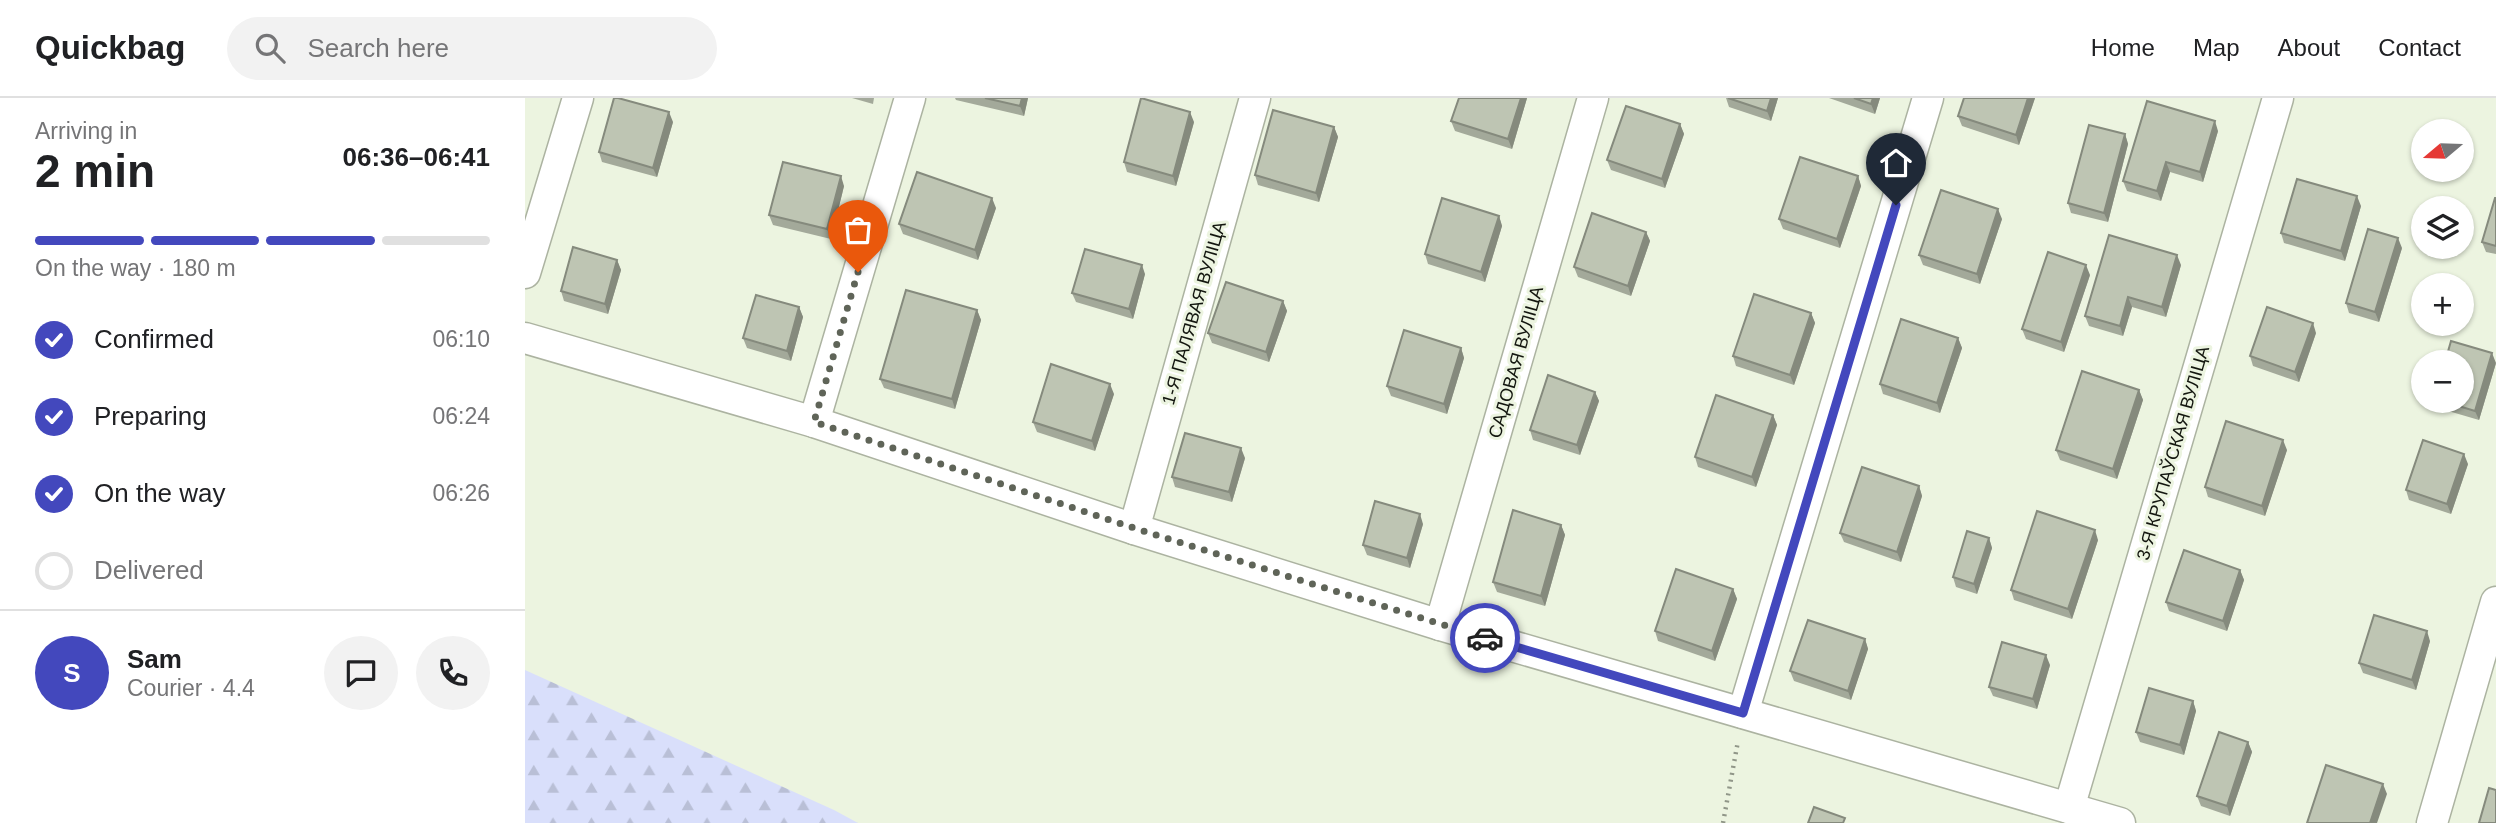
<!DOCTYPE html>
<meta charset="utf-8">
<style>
:root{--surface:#fff;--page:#f2f2f2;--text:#202124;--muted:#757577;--line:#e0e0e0;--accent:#4348bd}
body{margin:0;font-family:Arial,sans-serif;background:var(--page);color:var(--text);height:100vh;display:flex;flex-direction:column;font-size:26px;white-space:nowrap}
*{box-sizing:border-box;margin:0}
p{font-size:23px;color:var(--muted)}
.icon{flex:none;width:38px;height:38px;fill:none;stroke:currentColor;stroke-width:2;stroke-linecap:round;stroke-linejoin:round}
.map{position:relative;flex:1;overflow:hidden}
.panel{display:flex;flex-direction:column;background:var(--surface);width:525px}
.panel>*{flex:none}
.needle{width:46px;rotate:251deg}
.tools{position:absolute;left:1886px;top:21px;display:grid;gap:14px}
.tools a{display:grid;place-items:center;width:63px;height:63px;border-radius:50%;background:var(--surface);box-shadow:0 2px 5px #0004;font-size:35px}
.pin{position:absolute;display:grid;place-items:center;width:60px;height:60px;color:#fff;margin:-72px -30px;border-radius:50% 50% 50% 0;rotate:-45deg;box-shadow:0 0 7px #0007}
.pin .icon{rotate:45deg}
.courier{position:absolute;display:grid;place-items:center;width:70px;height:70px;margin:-35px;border:5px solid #4348bd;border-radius:50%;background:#fff;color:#222;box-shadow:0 2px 9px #0007}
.overview em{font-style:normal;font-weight:600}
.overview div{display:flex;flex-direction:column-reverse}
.overview{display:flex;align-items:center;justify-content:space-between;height:119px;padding:0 35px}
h1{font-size:46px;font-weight:600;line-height:52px}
.bar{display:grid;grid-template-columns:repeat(4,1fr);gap:10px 7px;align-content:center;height:84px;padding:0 35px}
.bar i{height:9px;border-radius:5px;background:var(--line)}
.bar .on{background:var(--accent)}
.bar p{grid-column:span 4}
.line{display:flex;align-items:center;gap:18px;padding:0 35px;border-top:2px solid var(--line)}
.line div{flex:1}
.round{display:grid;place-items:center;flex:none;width:74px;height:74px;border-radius:37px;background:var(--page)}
ol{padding:0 35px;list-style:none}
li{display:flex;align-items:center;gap:21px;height:77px}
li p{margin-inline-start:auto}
li .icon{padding:7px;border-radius:50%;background:var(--accent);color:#fff;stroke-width:4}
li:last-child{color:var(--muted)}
li i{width:38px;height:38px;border:4px solid var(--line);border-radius:50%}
header{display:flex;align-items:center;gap:42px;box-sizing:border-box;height:98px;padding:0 35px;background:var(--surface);border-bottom:2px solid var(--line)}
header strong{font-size:33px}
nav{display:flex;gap:38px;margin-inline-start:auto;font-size:24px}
.search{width:490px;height:63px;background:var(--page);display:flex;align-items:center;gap:18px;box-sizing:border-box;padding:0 24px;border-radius:38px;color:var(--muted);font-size:26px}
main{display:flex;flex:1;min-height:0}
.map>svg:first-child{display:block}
.forest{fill:url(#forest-firs)}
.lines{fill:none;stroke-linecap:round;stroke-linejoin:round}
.minor-casing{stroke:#acb3a1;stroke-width:33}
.path{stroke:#909688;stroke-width:4.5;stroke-dasharray:2 5;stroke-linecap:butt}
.minor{stroke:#fff;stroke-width:30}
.wall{fill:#a3a99a}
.shaded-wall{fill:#858a7d}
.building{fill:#bec5b3;stroke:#858a7d;stroke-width:2}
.done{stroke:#5f6458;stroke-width:7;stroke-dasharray:0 12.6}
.route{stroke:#4348bd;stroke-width:9}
.labels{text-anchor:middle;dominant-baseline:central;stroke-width:6;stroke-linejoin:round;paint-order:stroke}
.street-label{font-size:18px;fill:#13160f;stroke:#ecf4e0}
</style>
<header>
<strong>Quickbag</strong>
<div class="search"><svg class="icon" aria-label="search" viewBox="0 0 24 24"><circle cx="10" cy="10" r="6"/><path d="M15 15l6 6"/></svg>Search here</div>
<nav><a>Home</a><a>Map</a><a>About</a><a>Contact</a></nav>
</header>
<main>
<section class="panel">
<div class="overview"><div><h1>2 min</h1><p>Arriving in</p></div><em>06:36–06:41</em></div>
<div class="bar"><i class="on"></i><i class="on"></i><i class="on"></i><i></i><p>On the way · 180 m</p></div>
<ol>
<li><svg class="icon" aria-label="check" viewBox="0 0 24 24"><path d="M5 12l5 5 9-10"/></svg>Confirmed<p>06:10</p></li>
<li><svg class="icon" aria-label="check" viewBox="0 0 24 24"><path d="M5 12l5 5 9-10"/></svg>Preparing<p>06:24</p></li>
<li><svg class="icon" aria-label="check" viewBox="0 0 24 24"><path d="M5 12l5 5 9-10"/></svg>On the way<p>06:26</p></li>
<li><i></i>Delivered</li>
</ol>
<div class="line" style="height:126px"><b class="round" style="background:var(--accent);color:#fff">S</b><div><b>Sam</b><p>Courier · 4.4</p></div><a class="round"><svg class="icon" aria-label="chat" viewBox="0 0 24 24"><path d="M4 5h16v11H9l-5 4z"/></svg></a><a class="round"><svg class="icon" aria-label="phone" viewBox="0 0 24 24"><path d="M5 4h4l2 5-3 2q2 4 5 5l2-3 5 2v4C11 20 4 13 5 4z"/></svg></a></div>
</section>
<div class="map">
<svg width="1971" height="725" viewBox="0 0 1971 725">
<defs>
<pattern id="forest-firs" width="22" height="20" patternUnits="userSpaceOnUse" patternTransform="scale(1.75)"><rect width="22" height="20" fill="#d9dffb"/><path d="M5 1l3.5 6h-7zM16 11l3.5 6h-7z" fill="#b9bfd6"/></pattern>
</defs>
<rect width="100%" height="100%" fill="#ecf4e0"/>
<path class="forest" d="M0,572L309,712L333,725H0Z"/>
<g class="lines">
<g class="minor-casing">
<g id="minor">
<path d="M0,175L53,0"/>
<path d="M0,240L289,324L609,431L915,527L1595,725"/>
<path d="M289,324L385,0"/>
<path d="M609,431L730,0"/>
<path d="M915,527L1068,0"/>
<path d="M1218,615L1403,0"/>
<path d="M1544,710L1753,0"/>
<path d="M1907,725L1971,504"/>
</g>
</g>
<path class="path" d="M1198,725L1213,643"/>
<use href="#minor" class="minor"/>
</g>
<g class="wall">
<path d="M327,0H349L348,6Z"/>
<path d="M430,0H503L499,18L431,2Z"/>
<path d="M934,0H1002L987,51L930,33L926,23Z"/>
<path d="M1201,0H1253L1246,23L1204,9Z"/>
<path d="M1304,0H1355L1350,16Z"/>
<path d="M1510,0L1494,47L1437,28L1433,18Z"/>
<path d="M148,24L132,79L77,64L74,54Z"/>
<path d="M669,24L651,88L602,74L599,64Z"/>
<path d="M1155,26L1159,36L1140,90L1086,72L1082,62Z"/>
<path d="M809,29L813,39L794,104L733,87L730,77Z"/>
<path d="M1693,33L1678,84L1645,74L1636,103L1602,93L1598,83Z"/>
<path d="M1600,36L1603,46L1583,124L1546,115L1543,105Z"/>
<path d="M1333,78L1336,88L1315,150L1258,131L1254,121Z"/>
<path d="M319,88L306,141L248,127L244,117Z"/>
<path d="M1971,100V156L1961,154L1957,144Z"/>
<path d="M1836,108L1820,163L1759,145L1756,135Z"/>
<path d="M471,110L453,162L378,136L374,126Z"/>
<path d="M974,118L977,128L960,184L903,166L900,156Z"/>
<path d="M1477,121L1455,186L1398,167L1394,157Z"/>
<path d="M1121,134L1125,143L1106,198L1053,179L1049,169Z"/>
<path d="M1877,150L1854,224L1824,215L1821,205Z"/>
<path d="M92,162L96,172L83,216L39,203L36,193Z"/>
<path d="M1656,167L1641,219L1607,209L1598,238L1564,228L1560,218Z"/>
<path d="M620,176L608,221L551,204L547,195Z"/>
<path d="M1565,177L1539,254L1501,241L1497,231Z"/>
<path d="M758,203L762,213L744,264L687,245L683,235Z"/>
<path d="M274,209L278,219L266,263L222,250L218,240Z"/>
<path d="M452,212L456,222L430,311L359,290L355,281Z"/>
<path d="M1286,215L1290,225L1269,287L1211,268L1208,258Z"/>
<path d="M1791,235L1774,284L1728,268L1725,258Z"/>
<path d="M1433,240L1437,250L1415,315L1358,296L1355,286Z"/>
<path d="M936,250L939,260L922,316L866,298L862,288Z"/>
<path d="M1971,265L1954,322L1913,310L1910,303H1937Z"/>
<path d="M1614,292L1618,302L1592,381L1535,362L1531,352Z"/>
<path d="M1070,294L1074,303L1055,357L1008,342L1005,332Z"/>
<path d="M589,296L570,353L512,334L508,324Z"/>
<path d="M1248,317L1252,327L1231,389L1173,369L1170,359Z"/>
<path d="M1762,352L1740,418L1683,399L1680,389Z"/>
<path d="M720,360L707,404L650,389L647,379Z"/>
<path d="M1943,366L1926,416L1884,402L1881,392Z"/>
<path d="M1394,388L1397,398L1376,464L1319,444L1315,435Z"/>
<path d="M898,426L885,470L842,457L838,447Z"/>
<path d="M1036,427L1040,437L1020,508L972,494L968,484Z"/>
<path d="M1464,440L1467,450L1452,496L1431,489L1428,479Z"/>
<path d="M1573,442L1547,521L1489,502L1486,492Z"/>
<path d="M1715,472L1719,482L1702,533L1644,513L1641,504Z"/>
<path d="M1208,491L1212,501L1190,563L1133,543L1130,533Z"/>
<path d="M1340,541L1343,551L1326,602L1269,583L1265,573Z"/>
<path d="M1905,543L1891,592L1838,575L1834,565Z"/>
<path d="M1525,567L1512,611L1468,598L1464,589Z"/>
<path d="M1668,603L1671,613L1659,657L1615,644L1611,634Z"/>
<path d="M1723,644L1727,654L1705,718L1676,708L1672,698Z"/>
</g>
<g class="shaded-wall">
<path d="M497,0H503L499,18L495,8Z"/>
<path d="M996,0H1002L987,51L983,41Z"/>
<path d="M1246,0H1253L1246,23L1242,13Z"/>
<path d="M1348,0H1355L1350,16L1346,6Z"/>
<path d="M1503,0H1510L1494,47L1491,37Z"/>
<path d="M144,14L148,24L132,79L128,70Z"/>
<path d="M665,14L669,24L651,88L648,78Z"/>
<path d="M1690,23L1693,33L1678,84L1675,74Z"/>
<path d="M1155,26L1159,36L1140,90L1137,81Z"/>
<path d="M809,29L813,39L794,104L791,95Z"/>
<path d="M1600,36L1603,46L1583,124L1579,115Z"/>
<path d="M1641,64L1645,74L1636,103L1632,93Z"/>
<path d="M316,78L319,88L306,141L302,131Z"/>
<path d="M1333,78L1336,88L1315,150L1312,141Z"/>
<path d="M1832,98L1836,108L1820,163L1816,153Z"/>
<path d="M467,100L471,110L453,162L450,152Z"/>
<path d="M1473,111L1477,121L1455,186L1452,176Z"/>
<path d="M974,118L977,128L960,184L956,174Z"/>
<path d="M1121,134L1125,143L1106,198L1103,188Z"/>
<path d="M1873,140L1877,150L1854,224L1850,214Z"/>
<path d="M1652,157L1656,167L1641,219L1637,209Z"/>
<path d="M92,162L96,172L83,216L80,206Z"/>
<path d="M617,167L620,176L608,221L604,211Z"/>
<path d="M1561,167L1565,177L1539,254L1536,244Z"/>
<path d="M1603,199L1607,209L1598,238L1595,228Z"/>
<path d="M758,203L762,213L744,264L741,254Z"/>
<path d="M274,209L278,219L266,263L262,253Z"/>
<path d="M452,212L456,222L430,311L427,301Z"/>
<path d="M1286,215L1290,225L1269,287L1265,277Z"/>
<path d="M1788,225L1791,235L1774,284L1770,274Z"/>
<path d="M1433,240L1437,250L1415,315L1412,305Z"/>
<path d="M936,250L939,260L922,316L919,306Z"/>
<path d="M1967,255L1971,265L1954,322L1950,313Z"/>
<path d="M585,286L589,296L570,353L567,343Z"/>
<path d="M1614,292L1618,302L1592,381L1588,371Z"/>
<path d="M1070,294L1074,303L1055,357L1052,347Z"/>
<path d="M1248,317L1252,327L1231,389L1227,379Z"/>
<path d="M1758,342L1762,352L1740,418L1737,408Z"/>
<path d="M716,350L720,360L707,404L704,394Z"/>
<path d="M1939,356L1943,366L1926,416L1922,406Z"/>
<path d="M1394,388L1397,398L1376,464L1372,454Z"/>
<path d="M895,416L898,426L885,470L882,460Z"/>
<path d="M1036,427L1040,437L1020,508L1016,498Z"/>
<path d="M1570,432L1573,442L1547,521L1543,511Z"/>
<path d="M1464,440L1467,450L1452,496L1449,486Z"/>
<path d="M1715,472L1719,482L1702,533L1698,523Z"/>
<path d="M1208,491L1212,501L1190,563L1187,553Z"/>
<path d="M1902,533L1905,543L1891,592L1887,582Z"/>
<path d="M1340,541L1343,551L1326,602L1323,593Z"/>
<path d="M1521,557L1525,567L1512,611L1508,601Z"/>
<path d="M1668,603L1671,613L1659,657L1655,647Z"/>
<path d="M1723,644L1727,654L1705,718L1702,708Z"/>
<path d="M1858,686L1862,696L1852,725H1845Z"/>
</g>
<g class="building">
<path d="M89,0H93L144,14L128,70L74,54Z"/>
<path d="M460,0H497L495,8Z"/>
<path d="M616,0L665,14L648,78L599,64Z"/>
<path d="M934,0H996L983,41L926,23Z"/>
<path d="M1203,0H1246L1242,13Z"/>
<path d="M1329,0H1348L1346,6Z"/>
<path d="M1439,0H1503L1491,37L1433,18Z"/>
<path d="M1622,3L1690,23L1675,74L1641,64L1632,93L1598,83Z"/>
<path d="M1101,8L1155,26L1137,81L1082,62Z"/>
<path d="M748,12L809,29L791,95L730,77Z"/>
<path d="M1564,27L1600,36L1579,115L1543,105Z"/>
<path d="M1275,59L1333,78L1312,141L1254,121Z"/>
<path d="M258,64L316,78L302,131L244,117Z"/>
<path d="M392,74L467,100L450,152L374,126Z"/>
<path d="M1772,81L1832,98L1816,153L1756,135Z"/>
<path d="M1416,92L1473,111L1452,176L1394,157Z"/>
<path d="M917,100L974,118L956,174L900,156Z"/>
<path d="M1970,100H1971V148L1957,144Z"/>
<path d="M1067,115L1121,134L1103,188L1049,169Z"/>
<path d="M1843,131L1873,140L1850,214L1821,205Z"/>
<path d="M1584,137L1652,157L1637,209L1603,199L1595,228L1560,218Z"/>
<path d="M48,149L92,162L80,206L36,193Z"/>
<path d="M560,151L617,167L604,211L547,195Z"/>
<path d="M1523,154L1561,167L1536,244L1497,231Z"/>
<path d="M701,184L758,203L741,254L683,235Z"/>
<path d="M381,192L452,212L427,301L355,281Z"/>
<path d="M1229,196L1286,215L1265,277L1208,258Z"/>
<path d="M231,197L274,209L262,253L218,240Z"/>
<path d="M1742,209L1788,225L1770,274L1725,258Z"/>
<path d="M1376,221L1433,240L1412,305L1355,286Z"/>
<path d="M879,232L936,250L919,306L862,288Z"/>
<path d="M1926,243L1967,255L1950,313L1917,303H1937V264H1920Z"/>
<path d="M526,266L585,286L567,343L508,324Z"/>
<path d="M1557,273L1614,292L1588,371L1531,352Z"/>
<path d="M1023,277L1070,294L1052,347L1005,332Z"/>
<path d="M1191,297L1248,317L1227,379L1170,359Z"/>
<path d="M1701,323L1758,342L1737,408L1680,389Z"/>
<path d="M660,335L716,350L704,394L647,379Z"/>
<path d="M1898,342L1939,356L1922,406L1881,392Z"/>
<path d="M1337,369L1394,388L1372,454L1315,435Z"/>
<path d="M850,403L895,416L882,460L838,447Z"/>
<path d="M988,412L1036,427L1016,498L968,484Z"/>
<path d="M1512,413L1570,432L1543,511L1486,492Z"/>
<path d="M1442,433L1464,440L1449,486L1428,479Z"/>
<path d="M1659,452L1715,472L1698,523L1641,504Z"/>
<path d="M1151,471L1208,491L1187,553L1130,533Z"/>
<path d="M1849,517L1902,533L1887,582L1834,565Z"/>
<path d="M1283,522L1340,541L1323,593L1265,573Z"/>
<path d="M1477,544L1521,557L1508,601L1464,589Z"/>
<path d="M1624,590L1668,603L1655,647L1611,634Z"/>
<path d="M1694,634L1723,644L1702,708L1672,698Z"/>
<path d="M1801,667L1858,686L1845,725H1782Z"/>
<path d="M1964,690L1971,692V725H1954Z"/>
<path d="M1289,709L1320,720L1318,725H1283Z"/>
</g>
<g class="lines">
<path class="done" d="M333,174L289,324L609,430L960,540"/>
<path class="route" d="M960,540L1218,615L1371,107"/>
</g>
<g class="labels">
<g class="street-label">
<text transform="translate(669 215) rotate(-74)">1-Я ПАЛЯВАЯ ВУЛІЦА</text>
<text transform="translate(991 264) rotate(-74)">САДОВАЯ ВУЛІЦА</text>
<text transform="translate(1648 355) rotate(-74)">3-Я КРУПАЎСКАЯ ВУЛІЦА</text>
</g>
</g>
</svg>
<div class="tools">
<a><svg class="needle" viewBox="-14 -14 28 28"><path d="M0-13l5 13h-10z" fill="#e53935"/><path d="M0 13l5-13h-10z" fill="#757577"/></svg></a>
<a><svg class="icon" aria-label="layers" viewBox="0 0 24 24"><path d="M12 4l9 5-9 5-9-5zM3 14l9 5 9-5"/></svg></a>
<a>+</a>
<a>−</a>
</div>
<div class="pin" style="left:333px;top:174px;background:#ea580c"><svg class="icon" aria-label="bag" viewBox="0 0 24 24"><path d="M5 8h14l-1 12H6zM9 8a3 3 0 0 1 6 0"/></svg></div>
<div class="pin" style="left:1371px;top:107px;background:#1f2937"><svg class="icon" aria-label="home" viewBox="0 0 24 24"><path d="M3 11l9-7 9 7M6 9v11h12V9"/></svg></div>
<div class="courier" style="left:960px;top:540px"><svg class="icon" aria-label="car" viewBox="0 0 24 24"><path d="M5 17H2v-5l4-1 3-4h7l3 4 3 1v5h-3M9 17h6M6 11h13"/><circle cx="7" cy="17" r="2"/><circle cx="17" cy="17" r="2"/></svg></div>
</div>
</main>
